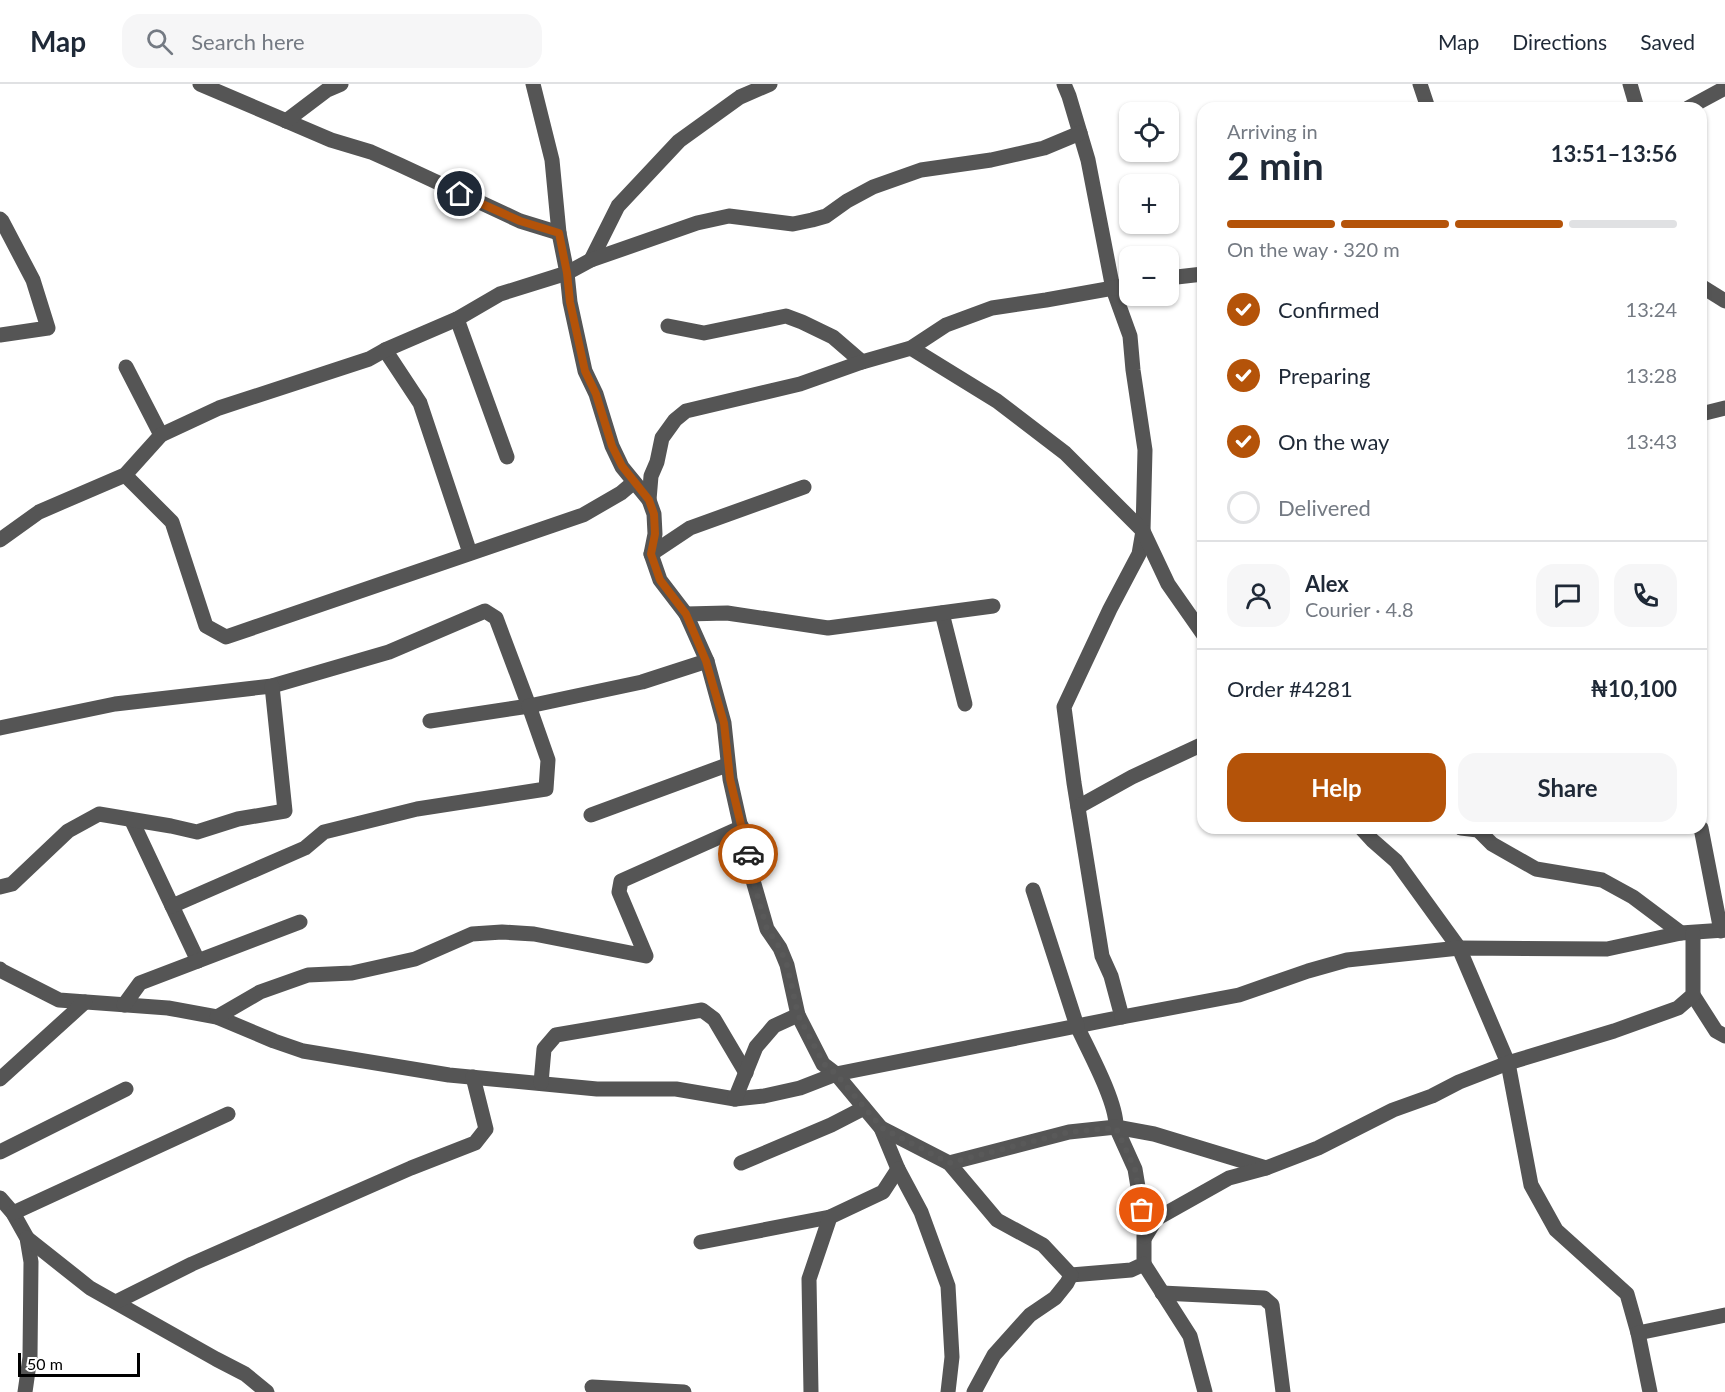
<!DOCTYPE html>
<meta charset="utf-8">
<style>
:root{--surface:#fff;--page:#f6f6f7;--text:#1f2937;--muted:#747a83;--line:#e0e1e3;--accent:#b45309}
body{margin:0;font-family:Lato,sans-serif;background:var(--page);color:var(--text);height:100vh;display:flex;flex-direction:column;font-size:22px;white-space:nowrap}
*{box-sizing:border-box;margin:0}
p{font-size:20px;color:var(--muted)}
.icon{flex:none;width:33px;height:33px;fill:none;stroke:currentColor;stroke-width:2;stroke-linecap:round;stroke-linejoin:round}
.map{position:relative;flex:1;overflow:hidden}
.panel{position:absolute;left:1197px;top:18px;width:510px;height:732px;display:flex;flex-direction:column;background:var(--surface);border-radius:18px;box-shadow:0 2px 4px #0004}
.panel>*{flex:none}
.controls{position:absolute;left:1119px;top:18px;display:grid;gap:12px}
.controls a{display:grid;place-items:center;width:60px;height:60px;border-radius:12px;background:var(--surface);box-shadow:0 2px 4px #0004;font-size:30px}
.scale{position:absolute;left:18px;bottom:15px;width:122px;box-sizing:border-box;padding-left:6px;border:3px solid #000;border-top:0;font-size:16px;line-height:21px;white-space:nowrap;color:#000;-webkit-text-stroke:4px #fff;paint-order:stroke}
.pin{position:absolute;display:grid;place-items:center;width:51px;height:51px;color:#fff;margin:-26px;border:3px solid #fff;border-radius:50%;box-shadow:0 2px 6px #0007}
.courier{position:absolute;display:grid;place-items:center;width:60px;height:60px;margin:-30px;border:4px solid #b45309;border-radius:50%;background:#fff;color:#222;box-shadow:0 2px 8px #0007}
.head em{font-style:normal;font-weight:700}
.head div{display:flex;flex-direction:column-reverse}
.head{display:flex;align-items:center;justify-content:space-between;height:102px;padding:0 30px}
h1{font-size:39px;font-weight:700;line-height:45px}
.bar{display:grid;grid-template-columns:repeat(4,1fr);gap:9px 6px;align-content:center;height:72px;padding:0 30px}
.bar i{height:8px;border-radius:4px;background:var(--line)}
.bar .active{background:var(--accent)}
.bar p{grid-column:span 4}
.line{display:flex;align-items:center;gap:15px;padding:0 30px;border-top:2px solid var(--line)}
.line div{flex:1}
.round{display:grid;place-items:center;flex:none;width:63px;height:63px;border-radius:18px;background:var(--page)}
ol{padding:0 30px;list-style:none}
li{display:flex;align-items:center;gap:18px;height:66px}
li p{margin-inline-start:auto}
li .icon{padding:6px;border-radius:50%;background:var(--accent);color:#fff;stroke-width:4}
li:last-child{color:var(--muted)}
li i{width:33px;height:33px;border:3px solid var(--line);border-radius:50%}
.button{display:flex;gap:12px;margin-top:auto;padding:12px 30px}
.button a{flex:1;height:69px;border-radius:18px;background:var(--accent);color:#fff;font-size:24px;font-weight:700;line-height:69px;text-align:center}
.button a+a{background:var(--page);color:var(--text)}
header{display:flex;align-items:center;gap:36px;box-sizing:border-box;height:84px;padding:0 30px;background:var(--surface);border-bottom:2px solid var(--line)}
header strong{font-size:28px}
nav{display:flex;gap:33px;margin-inline-start:auto;font-size:21px}
.search{width:420px;height:54px;background:var(--page);display:flex;align-items:center;gap:15px;box-sizing:border-box;padding:0 21px;border-radius:18px;color:var(--muted);font-size:22px}
.map>svg:first-child{display:block}
.lines{fill:none;stroke-linecap:round;stroke-linejoin:round}
.minor{stroke:#555;stroke-width:15}
.done{stroke:#595959;stroke-width:6;stroke-dasharray:0 10.8}
.route{stroke:#b45309;stroke-width:8}
</style>
<header>
<strong>Map</strong>
<div class="search"><svg class="icon" aria-label="search" viewBox="0 0 24 24"><circle cx="10" cy="10" r="6"/><path d="M15 15l6 6"/></svg>Search here</div>
<nav><a>Map</a><a>Directions</a><a>Saved</a></nav>
</header>
<div class="map">
<svg width="1725" height="1308" viewBox="0 0 1725 1308">
<rect width="100%" height="100%" fill="#fff"/>
<g class="lines">
<g class="minor">
<path d="M200,0L331,56L371,68L400,81L520,137L559,149"/>
<path d="M533,0L552,76L559,149L567,189L570,218L585,287L596,310L612,362L622,383L649,416L654,430L655,450L651,470L660,496L686,530L707,577L724,639L730,695L752,793L767,845L780,864L787,881L798,931L823,980L836,990L881,1044L898,1085L921,1128L948,1202L952,1273L948,1308"/>
<path d="M1064,0L1069,12L1088,76L1113,205L1130,252L1133,286L1145,366L1143,447L1139,470L1110,525L1064,623L1074,699L1102,872L1111,892L1122,933L1077,942C1088,966 1117,1018 1116,1043L1135,1085L1144,1139V1180L1131,1186L1071,1191"/>
<path d="M1420,0L1428,24"/>
<path d="M1630,0L1637,24"/>
<path d="M1688,24L1725,4"/>
<path d="M286,37L327,6L341,0"/>
<path d="M0,135L2,137L33,196L48,244L0,251"/>
<path d="M591,176L618,122L679,57L740,13L770,0"/>
<path d="M1168,194L1203,190"/>
<path d="M1701,202L1725,217"/>
<path d="M457,235L507,373"/>
<path d="M668,242L704,249L786,232L802,238L833,253L862,278"/>
<path d="M911,264L997,317L1065,369L1143,447L1168,500L1203,550"/>
<path d="M385,266L420,319L470,469"/>
<path d="M126,283L161,351"/>
<path d="M1701,330L1725,324"/>
<path d="M125,391L172,438L206,542L226,553L583,431L621,409L634,398"/>
<path d="M649,416L651,392L657,378L662,354L675,336L686,327L800,300L862,278L911,264L946,241L992,224L1046,216L1130,201"/>
<path d="M0,456L39,428L125,391L161,351L219,324L369,275L385,266L457,235L500,210L567,189L591,176L697,139L729,132L793,140L812,136L826,132L847,117L873,103L921,86L991,76L1044,64L1080,49"/>
<path d="M651,470L690,444L804,403"/>
<path d="M942,529L965,620"/>
<path d="M686,530L727,529L828,544L993,522"/>
<path d="M0,644L115,620L272,602L389,568L485,527L496,534L529,622L430,637"/>
<path d="M1078,723L1132,693L1203,660"/>
<path d="M591,731L727,681"/>
<path d="M132,737L198,877"/>
<path d="M1361,744L1372,756L1396,777L1459,864L1508,979L1531,1101L1556,1146L1627,1210L1638,1249L1650,1308"/>
<path d="M1461,744L1478,746L1492,760L1536,785L1602,796L1633,813L1681,849L1725,846"/>
<path d="M1701,744L1721,847"/>
<path d="M0,803L12,800L68,747L99,730L171,742L197,748L238,735L285,727L272,602"/>
<path d="M172,822L305,764L324,748L417,725L546,705L548,676L529,622L642,598L707,577"/>
<path d="M0,885L2,887L59,916L168,924L217,933L274,957L303,967L449,991L597,1005H676L735,1015L764,1012L800,1004L836,990L1077,942L1033,806"/>
<path d="M1693,911L1716,947L1725,952"/>
<path d="M124,921L140,899L300,838"/>
<path d="M217,933L260,908L308,891L352,889L415,875L472,850L502,848L534,850L646,872L619,808L621,797L742,743"/>
<path d="M1122,933L1239,911L1308,887L1347,876L1459,864L1607,865L1681,849"/>
<path d="M0,995L85,918"/>
<path d="M541,999L544,965L556,951L702,926L714,935L746,989"/>
<path d="M735,1015L756,963L774,942L798,931"/>
<path d="M881,1044L949,1079L997,1136L1043,1161L1071,1191"/>
<path d="M0,1068L126,1005"/>
<path d="M741,1079L831,1041L864,1024"/>
<path d="M949,1079L1069,1048L1116,1043L1154,1050L1266,1084"/>
<path d="M0,1114L13,1129L27,1154L31,1178L30,1273L25,1308"/>
<path d="M13,1129L228,1030"/>
<path d="M1145,1153L1156,1135L1229,1094L1266,1084L1318,1064L1393,1026L1432,1012L1459,998L1508,979L1614,947L1678,924L1693,911V849"/>
<path d="M27,1154L90,1204L216,1275L245,1290L267,1308"/>
<path d="M701,1158L830,1133"/>
<path d="M1144,1180L1190,1252L1205,1308"/>
<path d="M1162,1209L1264,1214L1272,1221L1283,1308"/>
<path d="M116,1218L192,1180L411,1084L475,1059L486,1045L473,993"/>
<path d="M1638,1249L1725,1231"/>
<path d="M592,1303L684,1308"/>
<path d="M811,1308L809,1195L830,1133L883,1108L898,1085"/>
<path d="M974,1308L994,1271L1030,1231L1055,1214L1067,1199L1071,1191"/>
</g>
</g>
<g class="lines">
<path class="done" d="M748,770L752,793L767,845L780,864L787,881L798,931L824,980L836,990L882,1044L949,1079L1069,1048L1116,1044L1135,1085L1142,1126"/>
<path class="route" d="M460,110L520,137L559,149L567,189L570,218L585,287L596,310L612,362L622,382L649,416L654,430L655,450L651,470L660,496L686,530L706,577L724,639L730,695L748,770"/>
</g>
</svg>
<div class="controls">
<a><svg class="icon" aria-label="locate" viewBox="0 0 24 24"><circle cx="12" cy="12" r="6"/><path d="M12 2v4M12 18v4M2 12h4M18 12h4"/></svg></a>
<a>+</a>
<a>−</a>
</div>
<div class="scale">50 m</div>
<div class="pin" style="left:1142px;top:1126px;background:#ea580c"><svg class="icon" aria-label="bag" viewBox="0 0 24 24"><path d="M5 8h14l-1 12H6zM9 8a3 3 0 0 1 6 0"/></svg></div>
<div class="pin" style="left:460px;top:110px;background:#1f2937"><svg class="icon" aria-label="home" viewBox="0 0 24 24"><path d="M3 11l9-7 9 7M6 9v11h12V9"/></svg></div>
<div class="courier" style="left:748px;top:770px"><svg class="icon" aria-label="car" viewBox="0 0 24 24"><path d="M5 17H2v-5l4-1 3-4h7l3 4 3 1v5h-3M9 17h6M6 11h13"/><circle cx="7" cy="17" r="2"/><circle cx="17" cy="17" r="2"/></svg></div>
<section class="panel">
<div class="head"><div><h1>2 min</h1><p>Arriving in</p></div><em>13:51–13:56</em></div>
<div class="bar"><i class="active"></i><i class="active"></i><i class="active"></i><i></i><p>On the way · 320 m</p></div>
<ol>
<li><svg class="icon" aria-label="check" viewBox="0 0 24 24"><path d="M5 12l5 5 9-10"/></svg>Confirmed<p>13:24</p></li>
<li><svg class="icon" aria-label="check" viewBox="0 0 24 24"><path d="M5 12l5 5 9-10"/></svg>Preparing<p>13:28</p></li>
<li><svg class="icon" aria-label="check" viewBox="0 0 24 24"><path d="M5 12l5 5 9-10"/></svg>On the way<p>13:43</p></li>
<li><i></i>Delivered</li>
</ol>
<div class="line" style="height:108px"><a class="round"><svg class="icon" aria-label="person" viewBox="0 0 24 24"><circle cx="12" cy="8" r="4"/><path d="M4 21q1-7 8-7t8 7"/></svg></a><div><b>Alex</b><p>Courier · 4.8</p></div><a class="round"><svg class="icon" aria-label="chat" viewBox="0 0 24 24"><path d="M4 5h16v11H9l-5 4z"/></svg></a><a class="round"><svg class="icon" aria-label="phone" viewBox="0 0 24 24"><path d="M5 4h4l2 5-3 2q2 4 5 5l2-3 5 2v4C11 20 4 13 5 4z"/></svg></a></div>
<div class="line" style="height:78px"><div>Order #4281</div><b>₦10,100</b></div>
<div class="button"><a>Help</a><a>Share</a></div>
</section>
</div>
